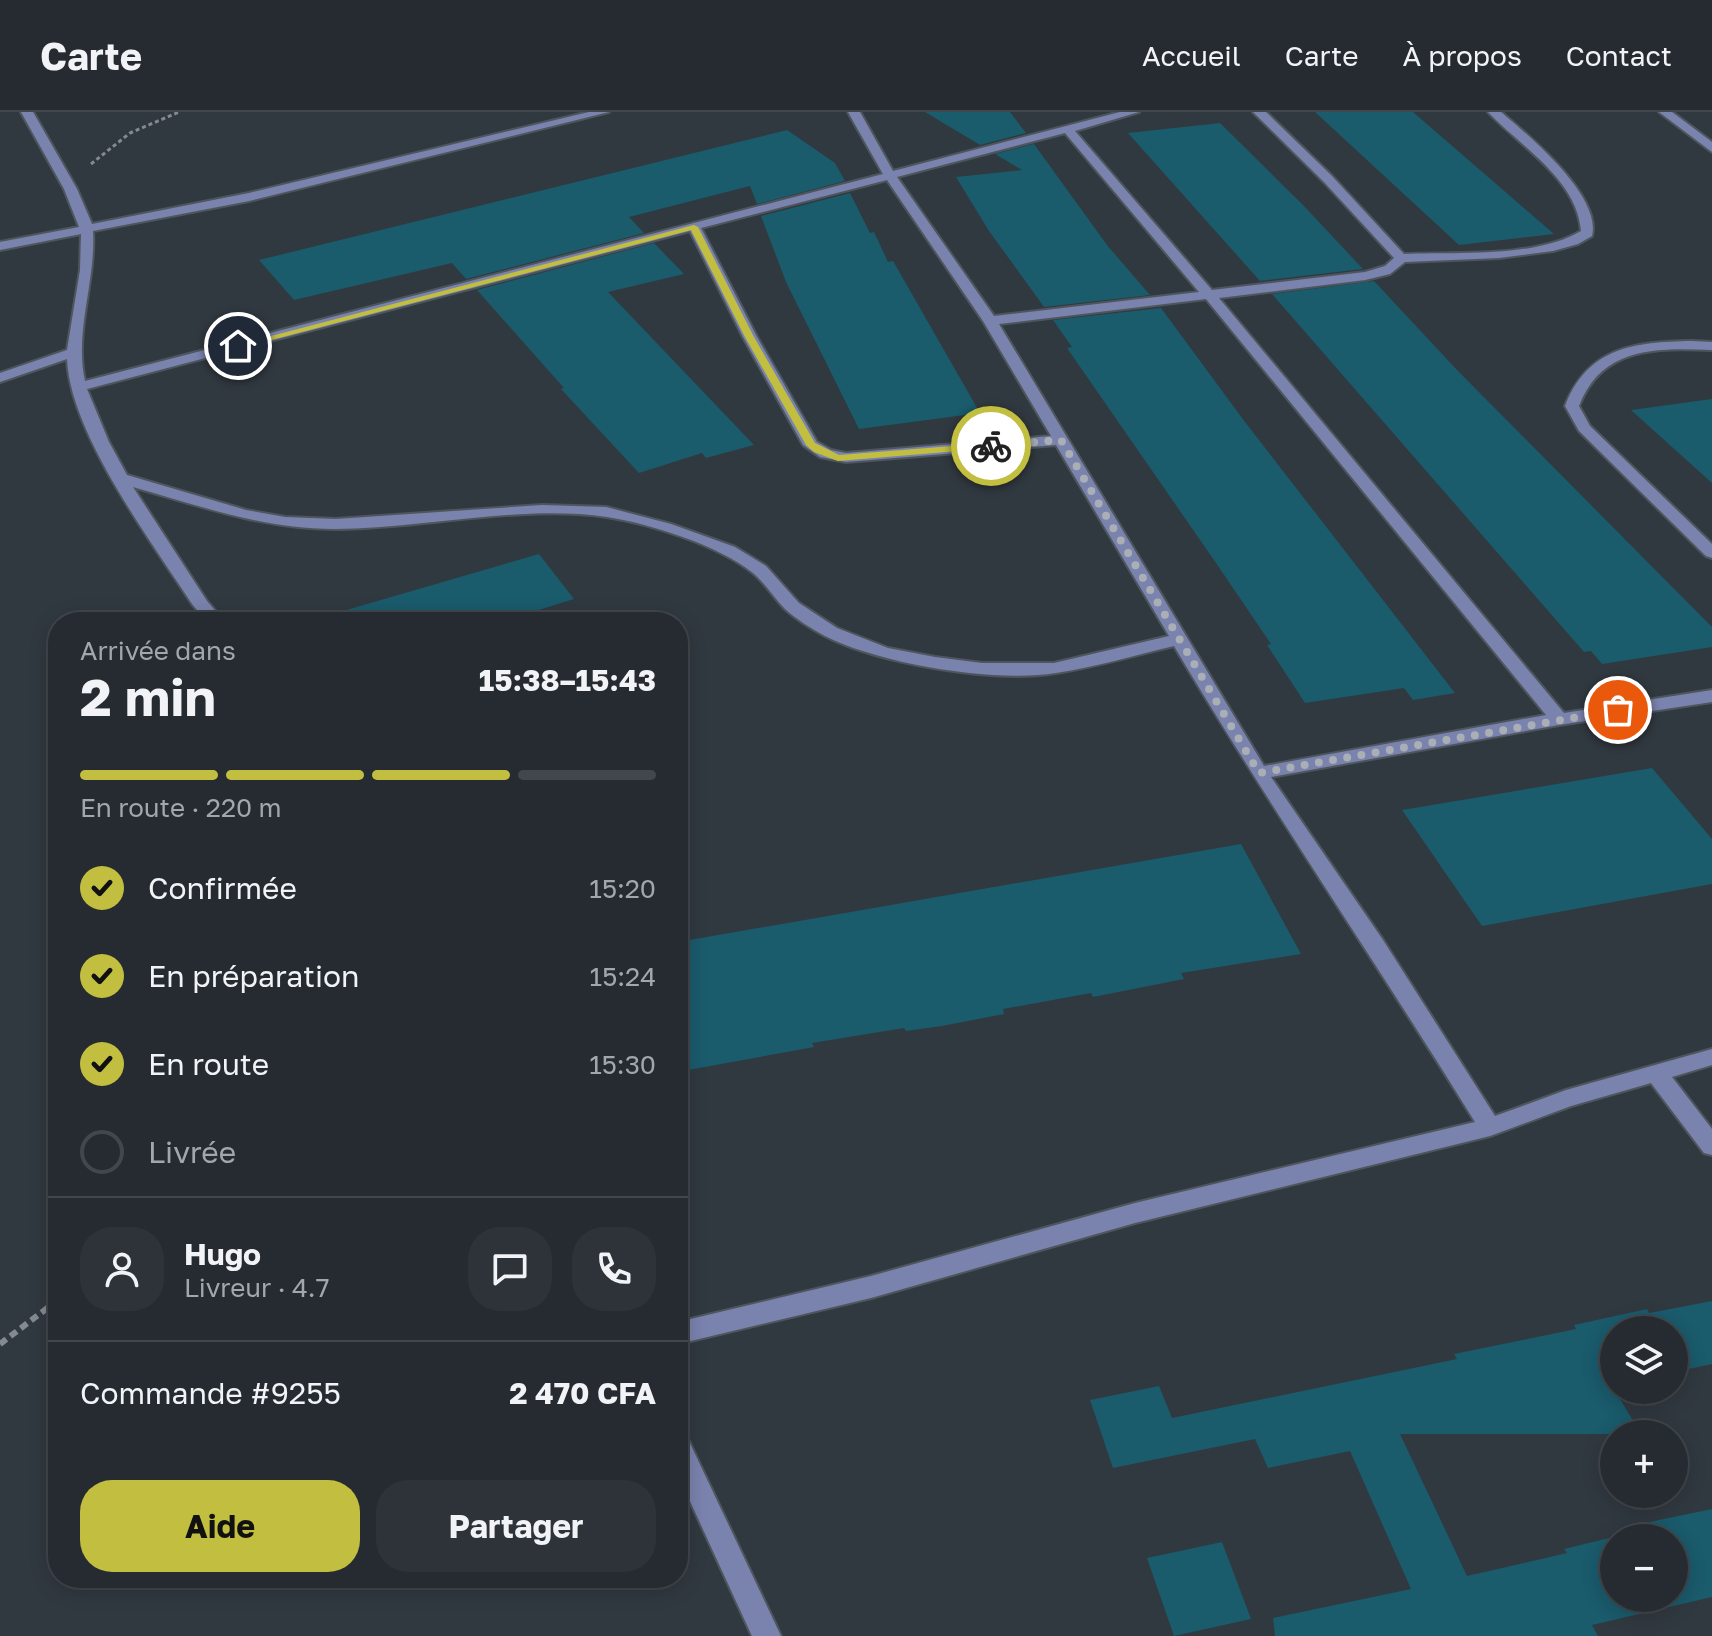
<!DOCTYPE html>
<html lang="fr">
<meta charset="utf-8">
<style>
:root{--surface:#252b30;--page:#2d3338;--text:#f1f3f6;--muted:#a3a7ab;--line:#42474c;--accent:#c1be40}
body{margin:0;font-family:"Golos Text",sans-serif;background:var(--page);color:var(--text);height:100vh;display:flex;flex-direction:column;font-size:30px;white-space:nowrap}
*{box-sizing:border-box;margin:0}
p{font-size:26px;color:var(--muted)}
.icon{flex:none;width:44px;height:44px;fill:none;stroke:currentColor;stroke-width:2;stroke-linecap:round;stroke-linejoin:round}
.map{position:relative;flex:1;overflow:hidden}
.side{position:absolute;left:48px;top:500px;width:640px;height:976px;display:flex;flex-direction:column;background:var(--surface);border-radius:32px;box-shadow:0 4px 20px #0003,0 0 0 2px var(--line)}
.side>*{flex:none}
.buttons{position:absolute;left:1600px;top:1204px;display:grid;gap:16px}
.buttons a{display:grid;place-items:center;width:88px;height:88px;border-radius:50%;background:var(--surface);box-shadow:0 4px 20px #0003,0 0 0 2px var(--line);font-size:40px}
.pin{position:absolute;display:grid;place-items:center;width:68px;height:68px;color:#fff;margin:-34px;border:4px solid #fff;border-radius:50%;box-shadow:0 2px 8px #0007}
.courier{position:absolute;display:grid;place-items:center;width:80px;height:80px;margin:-40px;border:6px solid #c1be40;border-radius:50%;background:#fff;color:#222;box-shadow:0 2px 10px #0007}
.headline em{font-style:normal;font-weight:700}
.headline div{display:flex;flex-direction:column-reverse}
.headline{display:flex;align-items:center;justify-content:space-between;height:136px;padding:0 32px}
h1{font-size:52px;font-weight:700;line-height:60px}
.bar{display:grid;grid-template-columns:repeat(4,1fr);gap:12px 8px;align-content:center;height:96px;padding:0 32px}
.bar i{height:10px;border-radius:6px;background:var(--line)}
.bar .current{background:var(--accent)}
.bar p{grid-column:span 4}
.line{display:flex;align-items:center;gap:20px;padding:0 32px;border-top:2px solid var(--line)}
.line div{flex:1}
.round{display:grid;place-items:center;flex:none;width:84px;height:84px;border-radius:32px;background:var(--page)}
ol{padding:0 32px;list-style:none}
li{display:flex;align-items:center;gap:24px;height:88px}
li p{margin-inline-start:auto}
li .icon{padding:8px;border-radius:50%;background:var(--accent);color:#111;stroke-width:4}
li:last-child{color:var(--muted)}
li i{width:44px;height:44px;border:4px solid var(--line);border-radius:50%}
.action{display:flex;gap:16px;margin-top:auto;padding:16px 32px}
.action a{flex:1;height:92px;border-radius:32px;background:var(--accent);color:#111;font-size:32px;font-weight:700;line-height:92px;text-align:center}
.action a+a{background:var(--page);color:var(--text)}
header{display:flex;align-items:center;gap:48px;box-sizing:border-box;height:112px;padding:0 40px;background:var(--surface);border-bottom:2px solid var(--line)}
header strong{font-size:38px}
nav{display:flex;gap:44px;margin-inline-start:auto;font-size:28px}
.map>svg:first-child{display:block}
.building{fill:#1a5b6c;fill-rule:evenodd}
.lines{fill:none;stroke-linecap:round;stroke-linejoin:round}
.minor-casing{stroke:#4e565d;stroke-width:4}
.path-far1{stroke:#838a90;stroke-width:3;stroke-dasharray:4 3;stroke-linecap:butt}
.path{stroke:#838a90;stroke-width:6;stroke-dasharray:8 5;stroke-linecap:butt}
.minor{fill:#7a83ae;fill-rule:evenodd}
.route{fill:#c1be40}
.done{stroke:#a9afb4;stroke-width:8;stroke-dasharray:0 14.4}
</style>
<header>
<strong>Carte</strong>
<nav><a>Accueil</a><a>Carte</a><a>À propos</a><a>Contact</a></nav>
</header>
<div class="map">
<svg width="1712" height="1524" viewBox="0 0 1712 1524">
<rect width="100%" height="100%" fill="#313940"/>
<g class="building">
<path d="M925,0H1010L1026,21L980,33Z"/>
<path d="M1315,0H1413L1554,122L1459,133Z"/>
<path d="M1220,11L1303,93L1363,157L1260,169L1128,21Z"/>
<path d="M787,18L835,51L845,69L757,92L750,74L629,105L644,121L466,167L452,151L294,188L259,148Z"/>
<path d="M1034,32L1107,133L1150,183L1044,195L989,119L956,65L1022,58L995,42Z"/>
<path d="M850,81L870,121L874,120L888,150L893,149L980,301L859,317L786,170L761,104Z"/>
<path d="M654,131L684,162L608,180L754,333L706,346L702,341L639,361L561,277L564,276L477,178Z"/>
<path d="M1374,169L1457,258L1712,515V535L1602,552L1591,539L1584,540L1272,182Z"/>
<path d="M1161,196L1245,310L1455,581L1413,588L1404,576L1305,591L1267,533L1271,532L1216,451L1067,236L1072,235L1053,208Z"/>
<path d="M1712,287V371L1631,298Z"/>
<path d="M539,442L574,487L500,510H345L343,499Z"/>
<path d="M1652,656L1712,727V772L1482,814L1402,698Z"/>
<path d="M1241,732L1301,842L1181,861L1184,867L1093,885L1091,881L1003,897L1004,902L942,914L906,919L904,916L812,931L814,935L688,958L678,919V830Z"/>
<path d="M1712,1189V1252L1674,1260V1218H1614V1272H1611L1641,1322H1400L1467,1464L1567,1441L1564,1437L1638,1419L1635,1413L1712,1397V1485L1592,1513L1598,1524H1275L1273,1506L1411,1477L1350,1339L1268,1356L1255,1327L1113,1356L1090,1288L1159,1274L1172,1306L1457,1247L1454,1242L1576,1217L1574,1213L1647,1197L1649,1201ZM1614,1426H1674V1486H1614Z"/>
<path d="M1222,1430L1251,1507L1174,1524L1147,1446Z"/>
</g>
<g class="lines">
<g class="minor-casing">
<g id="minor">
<path d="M21,0H33L77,77L92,112L249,81L589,0H609L249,89L93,119C96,170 74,219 85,269L883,62L848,0H860L893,59L1120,0H1139L1075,19L1212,178L1365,160L1385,154L1394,146L1324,70L1253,0H1266L1332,64L1404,142C1456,140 1536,146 1581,119C1577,67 1521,35 1488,0H1501C1528,23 1602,84 1592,124L1578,132L1553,139L1499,146L1405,150L1390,162L1365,168L1219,186L1564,601L1712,578V590L1559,613L1271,665L1383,828L1495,1004L1566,978L1712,937V953L1672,965L1712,1017V1043L1704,1041L1651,971L1571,994L1490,1024L1135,1111L871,1186L678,1232V1210L871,1164L1135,1091L1475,1010C1376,850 1270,695 1174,534C1135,543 1096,555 1056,561C995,571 880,552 825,524C812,517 796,507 785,497C774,486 765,471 753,461C718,433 651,412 607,405C521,392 421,417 334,417C264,417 200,394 133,375L207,489L225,510H207L192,492C151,429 70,321 67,247L0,270V261L67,238L80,158L81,122L0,138V130L79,115L64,77ZM1065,21L1199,180L994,204L897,65ZM887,68L983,209L1051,324L846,341L831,338L817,330L757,225L701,116ZM690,119L743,225L803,333L820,345L846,350L1056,333L1169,524L1054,551H982L935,545L888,536L837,516L799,491L766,454L735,435L671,412L606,395L542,393L336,407L285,405L246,398L127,363L109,330L87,277ZM1206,187L1546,603L1264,654L999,212Z"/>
<path d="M1659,0H1672L1712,30V40Z"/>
<path d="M1692,229L1712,230V238C1657,236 1602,234 1579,294L1590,314L1712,432V446L1706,444L1579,319L1565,294C1588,235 1634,230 1692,229Z"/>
<path d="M678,1322L687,1325L781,1524H752L678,1363Z"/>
</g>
</g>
<path class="path-far1" d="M91,52L130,21L179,0"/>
<path class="path" d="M0,1232L58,1188"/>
<use href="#minor" class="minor"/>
</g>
<path class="route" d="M694,113L698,115L754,225L815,331L839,343L991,331L994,336L838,349L814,340L806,333L745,225L691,118L241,236L233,234Z"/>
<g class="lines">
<path class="done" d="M991,334L1061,328L1259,661L1618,598"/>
</g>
</svg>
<div class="buttons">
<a><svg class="icon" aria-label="layers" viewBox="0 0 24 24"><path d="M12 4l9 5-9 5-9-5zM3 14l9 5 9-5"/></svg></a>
<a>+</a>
<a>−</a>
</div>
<div class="pin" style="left:1618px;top:598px;background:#ea580c"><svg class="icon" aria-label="bag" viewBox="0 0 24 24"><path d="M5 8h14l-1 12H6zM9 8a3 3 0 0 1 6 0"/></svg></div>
<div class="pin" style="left:238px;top:234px;background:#1f2937"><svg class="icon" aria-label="home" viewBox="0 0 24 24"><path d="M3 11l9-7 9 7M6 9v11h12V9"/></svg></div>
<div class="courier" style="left:991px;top:334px"><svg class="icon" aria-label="bike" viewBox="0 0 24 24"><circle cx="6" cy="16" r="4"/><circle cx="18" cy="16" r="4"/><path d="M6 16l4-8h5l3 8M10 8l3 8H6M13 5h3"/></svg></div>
<section class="side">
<div class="headline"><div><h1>2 min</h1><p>Arrivée dans</p></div><em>15:38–15:43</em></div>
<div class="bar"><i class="current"></i><i class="current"></i><i class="current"></i><i></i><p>En route · 220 m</p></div>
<ol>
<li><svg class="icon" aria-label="check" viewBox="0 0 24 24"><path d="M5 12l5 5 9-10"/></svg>Confirmée<p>15:20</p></li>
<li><svg class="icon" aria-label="check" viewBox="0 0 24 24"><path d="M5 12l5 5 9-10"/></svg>En préparation<p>15:24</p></li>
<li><svg class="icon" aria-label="check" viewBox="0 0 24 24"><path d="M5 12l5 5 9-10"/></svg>En route<p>15:30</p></li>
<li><i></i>Livrée</li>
</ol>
<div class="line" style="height:144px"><a class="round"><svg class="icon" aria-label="person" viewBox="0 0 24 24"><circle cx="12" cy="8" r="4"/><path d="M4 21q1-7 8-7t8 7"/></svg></a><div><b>Hugo</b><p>Livreur · 4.7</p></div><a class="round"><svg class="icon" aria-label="chat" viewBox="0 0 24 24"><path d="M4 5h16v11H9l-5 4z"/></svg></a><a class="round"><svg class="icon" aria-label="phone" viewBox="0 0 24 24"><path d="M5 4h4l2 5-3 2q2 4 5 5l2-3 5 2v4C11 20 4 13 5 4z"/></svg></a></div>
<div class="line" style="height:104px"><div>Commande #9255</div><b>2 470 CFA</b></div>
<div class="action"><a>Aide</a><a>Partager</a></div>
</section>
</div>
